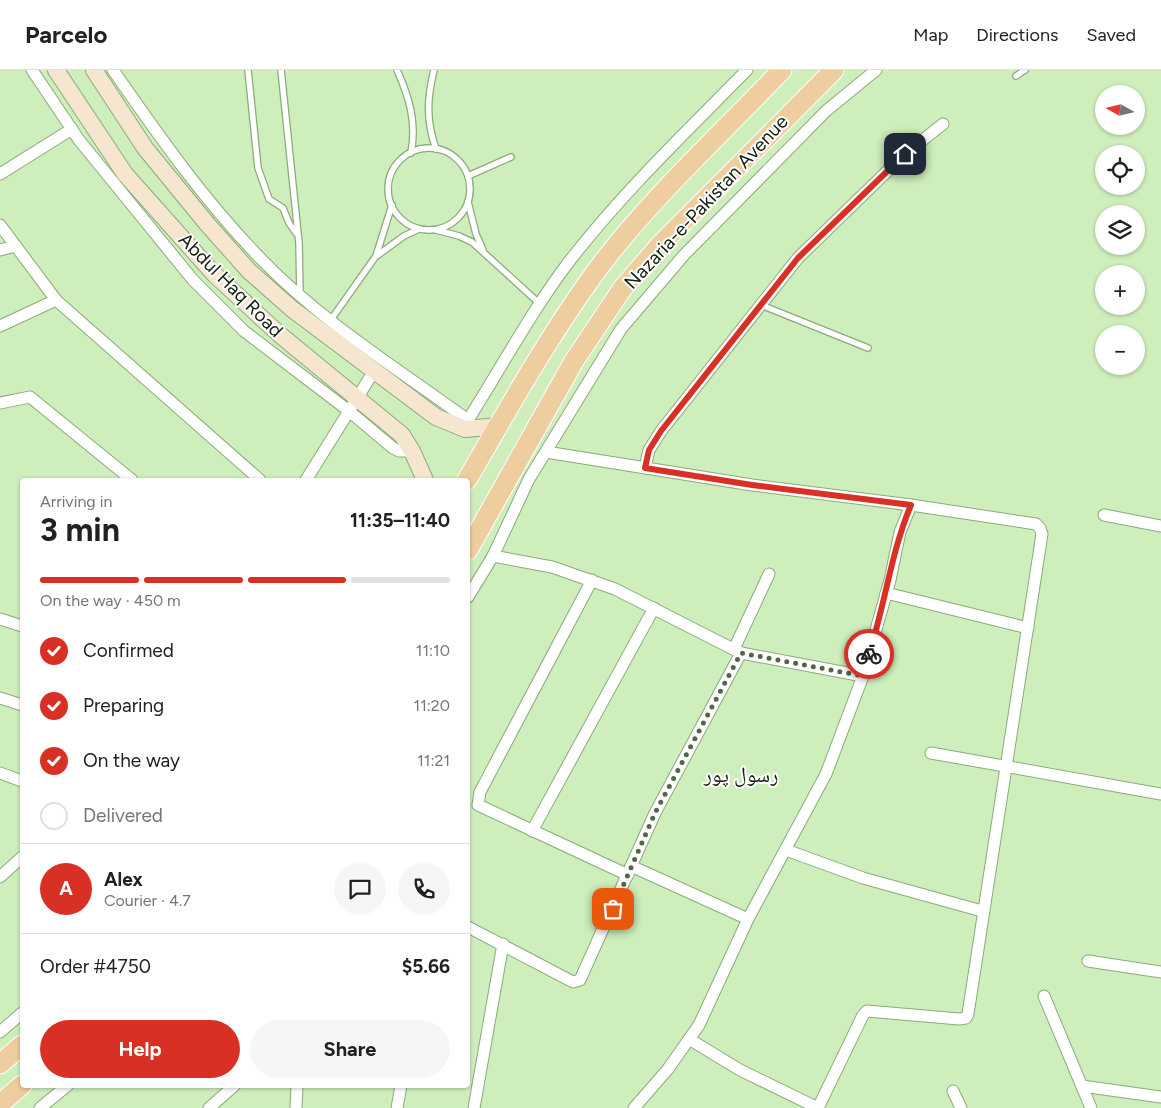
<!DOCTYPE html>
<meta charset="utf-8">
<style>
:root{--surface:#fff;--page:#f6f6f6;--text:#202124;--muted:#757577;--line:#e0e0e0;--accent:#d93025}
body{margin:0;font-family:Figtree,"Noto Naskh Arabic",sans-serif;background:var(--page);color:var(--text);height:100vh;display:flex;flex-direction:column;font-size:19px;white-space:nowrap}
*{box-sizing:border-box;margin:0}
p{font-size:16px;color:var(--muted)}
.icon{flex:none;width:28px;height:28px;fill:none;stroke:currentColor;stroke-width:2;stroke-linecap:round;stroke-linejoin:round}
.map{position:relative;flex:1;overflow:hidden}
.side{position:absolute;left:20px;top:408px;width:450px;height:610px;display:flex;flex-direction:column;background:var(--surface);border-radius:5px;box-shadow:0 1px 4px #0004}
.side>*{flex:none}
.needle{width:32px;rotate:278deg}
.fabs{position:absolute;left:1095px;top:15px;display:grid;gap:10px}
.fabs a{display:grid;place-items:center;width:50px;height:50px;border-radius:50%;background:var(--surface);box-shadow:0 1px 4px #0004;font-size:25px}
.pin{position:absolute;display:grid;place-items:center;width:42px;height:42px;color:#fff;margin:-21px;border-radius:10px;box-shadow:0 2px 8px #0006}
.courier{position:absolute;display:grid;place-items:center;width:50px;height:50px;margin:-25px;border:4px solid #d93025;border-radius:50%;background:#fff;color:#222;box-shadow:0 1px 6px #0007}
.summary em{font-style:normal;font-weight:700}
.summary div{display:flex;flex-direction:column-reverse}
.summary{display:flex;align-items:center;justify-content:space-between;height:85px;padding:0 20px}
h1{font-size:32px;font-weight:700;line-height:38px}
.bar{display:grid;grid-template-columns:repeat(4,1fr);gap:8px 5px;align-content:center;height:60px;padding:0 20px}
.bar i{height:6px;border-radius:4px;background:var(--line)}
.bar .active{background:var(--accent)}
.bar p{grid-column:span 4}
.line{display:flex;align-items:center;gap:12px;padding:0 20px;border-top:1px solid var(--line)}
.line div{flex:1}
.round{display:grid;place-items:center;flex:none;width:52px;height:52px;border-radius:26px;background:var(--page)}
ol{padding:0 20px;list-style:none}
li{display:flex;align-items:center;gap:15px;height:55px}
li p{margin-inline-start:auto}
li .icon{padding:5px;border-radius:50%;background:var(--accent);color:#fff;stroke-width:4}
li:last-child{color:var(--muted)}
li i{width:28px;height:28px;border:2px solid var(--line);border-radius:50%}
.cta{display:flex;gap:10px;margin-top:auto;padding:10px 20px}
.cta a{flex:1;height:58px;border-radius:30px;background:var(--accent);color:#fff;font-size:20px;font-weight:700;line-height:58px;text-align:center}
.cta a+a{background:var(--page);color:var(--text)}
header{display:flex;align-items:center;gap:30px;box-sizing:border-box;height:70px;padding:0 25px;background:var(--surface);border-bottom:1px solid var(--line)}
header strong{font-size:24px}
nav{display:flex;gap:28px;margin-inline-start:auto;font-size:18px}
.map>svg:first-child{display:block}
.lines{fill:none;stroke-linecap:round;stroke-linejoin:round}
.lane-casing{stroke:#8caa7b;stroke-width:8}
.street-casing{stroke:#8caa7b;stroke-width:13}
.secondary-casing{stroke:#8caa7b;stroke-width:18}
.primary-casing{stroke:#fff;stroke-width:21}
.lane{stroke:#fff;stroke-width:5.5}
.street{stroke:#fff;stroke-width:11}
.secondary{stroke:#f7e6cf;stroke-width:16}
.primary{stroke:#eecd9f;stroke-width:19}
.done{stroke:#546649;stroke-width:5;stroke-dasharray:0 9}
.route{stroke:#d93025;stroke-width:6}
.labels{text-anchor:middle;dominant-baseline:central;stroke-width:4;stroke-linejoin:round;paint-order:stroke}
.street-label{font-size:19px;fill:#121d0b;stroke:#fff}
.quarter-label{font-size:21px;fill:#121d0b;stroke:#fff}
</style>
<header>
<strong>Parcelo</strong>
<nav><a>Map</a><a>Directions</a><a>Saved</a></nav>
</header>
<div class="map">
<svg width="1161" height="1038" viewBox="0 0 1161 1038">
<rect width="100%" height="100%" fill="#ceeebc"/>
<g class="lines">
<g class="lane-casing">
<g id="lane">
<path d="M248,0L258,98L269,129L283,138L289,153L296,163"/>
<path d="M281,0L299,173L300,224"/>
<path d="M397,0C409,27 417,52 411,83"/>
<path d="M434,0C427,28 426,51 436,79"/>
<path d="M1016,6L1025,0"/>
<circle cx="429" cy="119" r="41"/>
<path d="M468,106L511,87"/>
<path d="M468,132L476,164L483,180"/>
<path d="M436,160L459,166L472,172L540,234"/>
<path d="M378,185L404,166L419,159"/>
<path d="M761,235L868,278"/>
<path d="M330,251L376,186L392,135"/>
</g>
</g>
<g class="street-casing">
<g id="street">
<path d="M32,0L79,70L193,210L244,261L349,341L393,378L399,381H412"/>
<path d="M113,0C159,66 205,132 262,190C322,252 398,299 468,350"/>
<path d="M0,104L72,59"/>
<path d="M0,155L56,230L260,410"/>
<path d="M0,180L16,176"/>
<path d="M0,256L56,230"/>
<path d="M0,333L30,327L132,410"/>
<path d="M466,357L468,350C501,298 531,242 568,193C622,123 686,62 747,0"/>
<path d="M546,382L752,415L911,435L1036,454L1040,458L1042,464L968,944L966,948L959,949L867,941L863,945L818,1038"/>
<path d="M645,398L649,380L661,361L798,188L905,84L943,54"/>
<path d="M306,410L374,301"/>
<path d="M1104,445L1161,456"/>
<path d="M592,510L480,722L478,735L628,805"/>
<path d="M886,523L1028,558"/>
<path d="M468,527L493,486L529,409L621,259L684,185L826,41L876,0"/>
<path d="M0,549L22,556"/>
<path d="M734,579L769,504"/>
<path d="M741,583L863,606"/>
<path d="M0,628L22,635"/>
<path d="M931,683L1161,724"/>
<path d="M0,703L22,711"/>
<path d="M532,761L654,538"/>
<path d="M786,780L863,808L982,841"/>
<path d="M631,796L748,849"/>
<path d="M0,807L22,787"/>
<path d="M468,857L573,912L580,910L655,743L741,583L615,519L552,497L493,486"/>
<path d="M1088,891L1161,902"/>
<path d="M1044,926L1091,1038"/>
<path d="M0,962L22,943"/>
<path d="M689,969L740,1000L818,1038"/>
<path d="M1082,1016L1161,1027"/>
<path d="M953,1021L961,1038"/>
<path d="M40,1038L68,1015"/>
<path d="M209,1038L235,1015"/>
<path d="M296,1038L297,1015"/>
<path d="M397,1038L401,1015"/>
<path d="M474,1038L503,874"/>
<path d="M634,1038L668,999L699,955L748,849L826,704L863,606L890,510L900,462L911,435"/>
</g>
</g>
<g class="secondary-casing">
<g id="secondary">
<path d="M56,0L125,104L214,204L279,264L402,365L412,381L425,410"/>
<path d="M94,0L145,78L208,155L249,201L292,239L436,347L465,359L499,356"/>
</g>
</g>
<g class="primary-casing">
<g id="primary">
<path d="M467,410C508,339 548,267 597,200C649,130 721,64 782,0"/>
<path d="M468,480L574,291L622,219L659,176L834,0"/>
<path d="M0,994L22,975"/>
<path d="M0,1034L22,1015"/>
</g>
</g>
<use href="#lane" class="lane"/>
<use href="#street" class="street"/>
<use href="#secondary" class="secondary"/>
<use href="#primary" class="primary"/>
</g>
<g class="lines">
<path class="done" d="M613,839L655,743L741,583L863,606L869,584"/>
<path class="route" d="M869,584C885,535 891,482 911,435L752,415L645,398L649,380L661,361L798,188L905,84"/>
</g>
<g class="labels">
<g class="street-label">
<text transform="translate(706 132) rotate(-47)">Nazaria-e-Pakistan Avenue</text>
<text transform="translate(231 215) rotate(45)">Abdul Haq Road</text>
</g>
<g class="quarter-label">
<text x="741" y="704">رسول پور</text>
</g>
</g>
</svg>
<div class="fabs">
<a><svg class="needle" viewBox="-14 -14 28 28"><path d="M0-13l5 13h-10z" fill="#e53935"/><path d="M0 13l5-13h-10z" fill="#757577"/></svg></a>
<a><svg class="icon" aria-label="locate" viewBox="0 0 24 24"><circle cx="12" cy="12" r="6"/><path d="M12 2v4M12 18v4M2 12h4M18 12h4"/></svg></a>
<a><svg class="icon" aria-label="layers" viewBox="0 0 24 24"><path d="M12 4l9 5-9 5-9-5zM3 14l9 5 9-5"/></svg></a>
<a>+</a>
<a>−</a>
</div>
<div class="pin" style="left:613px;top:839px;background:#ea580c"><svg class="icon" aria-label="bag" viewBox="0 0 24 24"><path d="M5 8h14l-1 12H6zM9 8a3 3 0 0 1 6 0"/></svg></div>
<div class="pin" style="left:905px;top:84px;background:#1f2937"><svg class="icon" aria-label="home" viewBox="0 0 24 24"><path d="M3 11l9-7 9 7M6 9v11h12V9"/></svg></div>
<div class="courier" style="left:869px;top:584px"><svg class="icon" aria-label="bike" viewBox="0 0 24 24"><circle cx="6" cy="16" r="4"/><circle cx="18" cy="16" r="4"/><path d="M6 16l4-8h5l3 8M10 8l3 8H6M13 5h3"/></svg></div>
<section class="side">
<div class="summary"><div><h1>3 min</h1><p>Arriving in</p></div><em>11:35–11:40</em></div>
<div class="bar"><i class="active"></i><i class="active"></i><i class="active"></i><i></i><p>On the way · 450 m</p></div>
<ol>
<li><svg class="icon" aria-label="check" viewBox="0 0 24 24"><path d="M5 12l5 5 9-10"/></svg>Confirmed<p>11:10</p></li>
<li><svg class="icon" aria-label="check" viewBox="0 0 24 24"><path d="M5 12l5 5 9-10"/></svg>Preparing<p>11:20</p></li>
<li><svg class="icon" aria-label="check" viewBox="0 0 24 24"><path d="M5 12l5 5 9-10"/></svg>On the way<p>11:21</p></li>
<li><i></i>Delivered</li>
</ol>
<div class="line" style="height:90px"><b class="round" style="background:var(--accent);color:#fff">A</b><div><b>Alex</b><p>Courier · 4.7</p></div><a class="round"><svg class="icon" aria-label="chat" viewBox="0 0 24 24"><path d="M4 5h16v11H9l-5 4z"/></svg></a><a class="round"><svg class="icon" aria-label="phone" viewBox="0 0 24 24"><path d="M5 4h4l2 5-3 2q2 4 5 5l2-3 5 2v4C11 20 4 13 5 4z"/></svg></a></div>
<div class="line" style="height:65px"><div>Order #4750</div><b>$5.66</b></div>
<div class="cta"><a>Help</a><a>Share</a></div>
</section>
</div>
